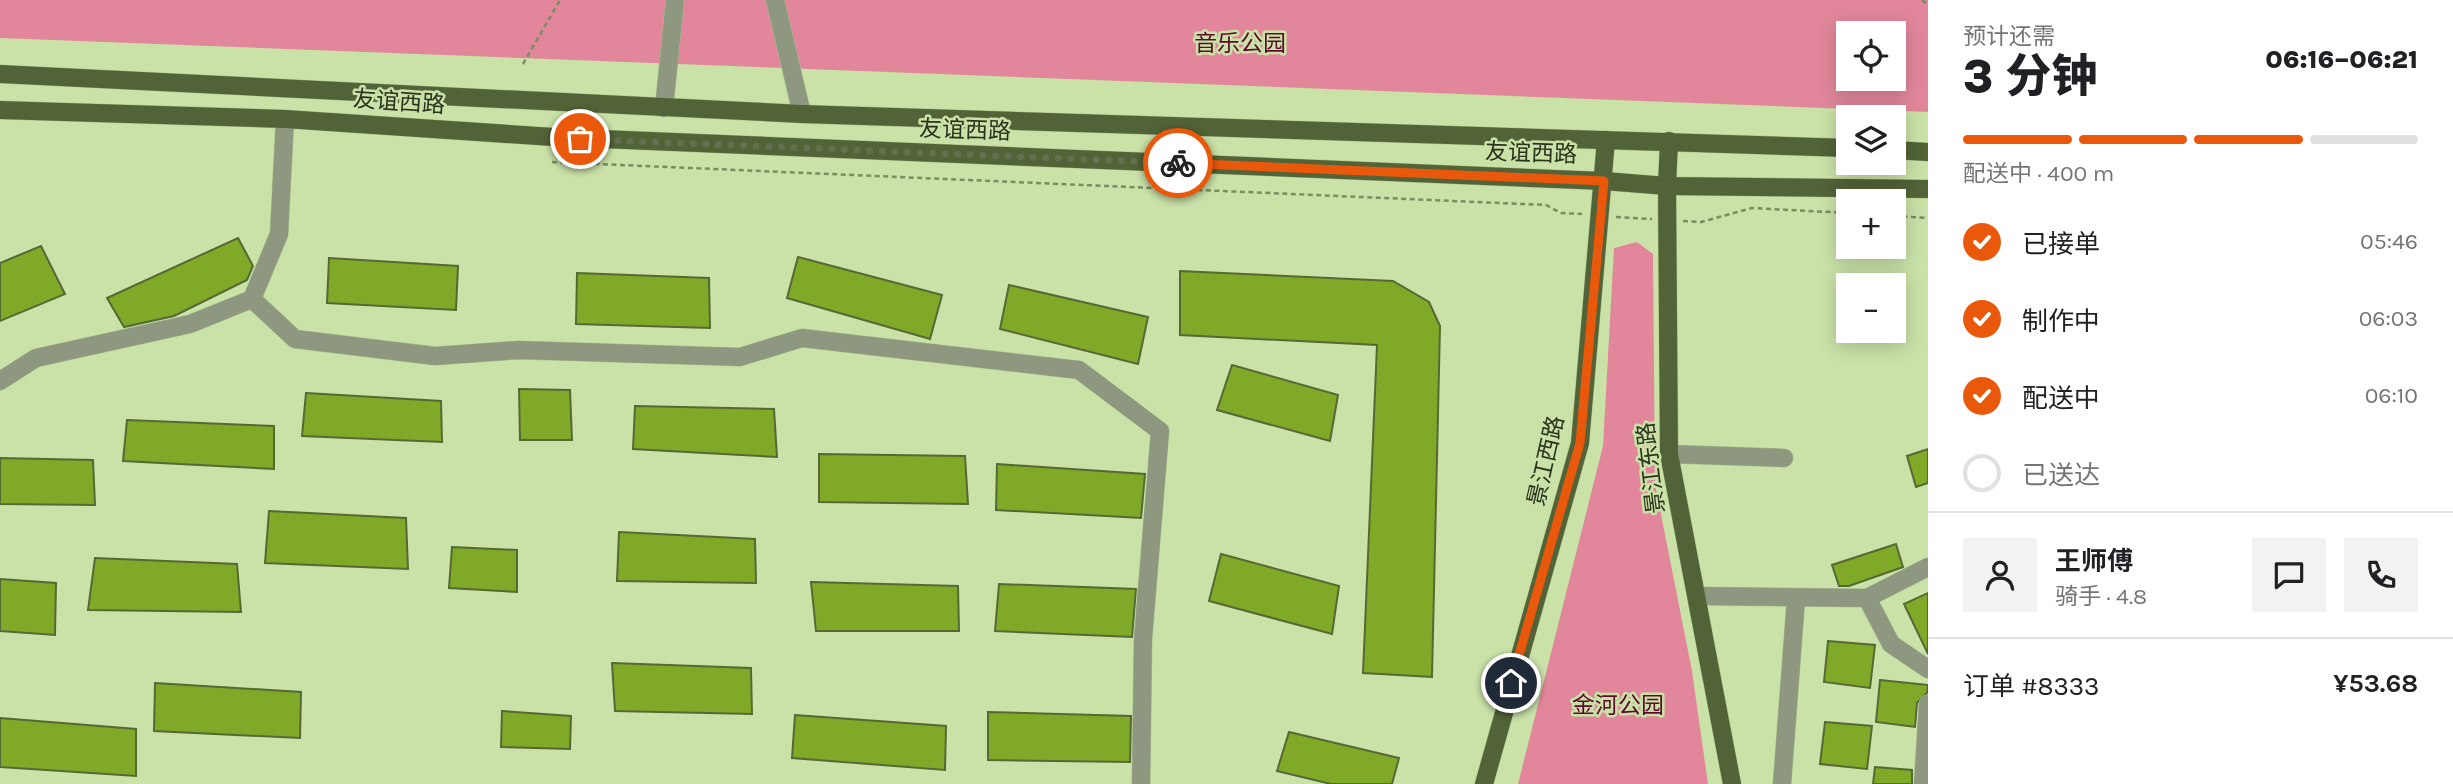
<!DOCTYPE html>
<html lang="zh">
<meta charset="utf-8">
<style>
:root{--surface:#fff;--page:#f2f2f2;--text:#202124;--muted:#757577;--line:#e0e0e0;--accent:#ea580c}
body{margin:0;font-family:Karla,"Noto Sans SC",sans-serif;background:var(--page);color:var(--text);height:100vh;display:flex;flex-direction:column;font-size:26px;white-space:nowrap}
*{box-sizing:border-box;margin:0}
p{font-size:23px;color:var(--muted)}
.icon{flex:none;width:38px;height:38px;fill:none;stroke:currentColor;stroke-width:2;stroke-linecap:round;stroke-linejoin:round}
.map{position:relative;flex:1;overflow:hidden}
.drawer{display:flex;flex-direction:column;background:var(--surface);width:525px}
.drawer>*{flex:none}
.tools{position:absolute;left:1836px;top:21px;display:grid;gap:14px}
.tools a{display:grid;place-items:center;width:70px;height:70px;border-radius:0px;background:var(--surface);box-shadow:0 4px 18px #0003;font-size:35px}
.pin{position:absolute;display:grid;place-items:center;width:60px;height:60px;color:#fff;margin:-30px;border:4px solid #fff;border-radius:50%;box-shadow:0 2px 7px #0007}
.courier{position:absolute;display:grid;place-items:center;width:70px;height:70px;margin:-35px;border:5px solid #ea580c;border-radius:50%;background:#fff;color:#222;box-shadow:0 2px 9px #0007}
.head em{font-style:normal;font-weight:800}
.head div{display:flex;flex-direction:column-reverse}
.head{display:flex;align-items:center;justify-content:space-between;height:119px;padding:0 35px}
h1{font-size:46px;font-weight:800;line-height:52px}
.bar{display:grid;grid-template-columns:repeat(4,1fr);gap:10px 7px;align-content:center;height:84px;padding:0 35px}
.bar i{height:9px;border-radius:5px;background:var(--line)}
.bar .active{background:var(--accent)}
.bar p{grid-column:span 4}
.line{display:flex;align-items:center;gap:18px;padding:0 35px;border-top:2px solid var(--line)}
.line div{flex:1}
.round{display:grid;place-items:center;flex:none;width:74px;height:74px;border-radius:0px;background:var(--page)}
ol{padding:0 35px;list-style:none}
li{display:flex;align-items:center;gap:21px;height:77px}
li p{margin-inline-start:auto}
li .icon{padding:7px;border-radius:50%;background:var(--accent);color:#fff;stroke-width:4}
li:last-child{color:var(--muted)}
li i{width:38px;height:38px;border:4px solid var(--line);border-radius:50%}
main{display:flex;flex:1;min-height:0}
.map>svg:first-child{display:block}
.green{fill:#e2879b;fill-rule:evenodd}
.building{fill:#80a928;stroke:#556935;stroke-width:2}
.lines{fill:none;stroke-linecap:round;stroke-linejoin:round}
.minor-casing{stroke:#aabf8c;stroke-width:19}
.major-casing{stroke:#aabf8c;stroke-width:19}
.path{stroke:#7b8c63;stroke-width:2.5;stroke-dasharray:5 3.5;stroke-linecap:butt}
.minor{stroke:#8e9880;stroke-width:18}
.major{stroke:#526338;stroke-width:18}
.done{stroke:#62704d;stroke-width:7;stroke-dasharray:0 12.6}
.route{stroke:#ea580c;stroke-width:9}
.labels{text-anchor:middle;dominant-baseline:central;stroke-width:5;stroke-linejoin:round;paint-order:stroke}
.park-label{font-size:23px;fill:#5b0a27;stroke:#cae2a8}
.street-label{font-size:23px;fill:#2a331c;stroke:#cae2a8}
</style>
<main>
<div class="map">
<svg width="1928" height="784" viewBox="0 0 1928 784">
<rect width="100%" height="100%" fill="#cae2a8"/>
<g class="green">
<path d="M0,0H1928V112L0,38ZM1848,33H1894V79H1848Z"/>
<path d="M1637,242L1653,254L1655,484L1692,671L1708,784H1518L1603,446L1614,248Z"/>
</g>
<g class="building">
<path d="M238,238L253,266L247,280L174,316L124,327L107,298Z"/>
<path d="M41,246L65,294L0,321V263Z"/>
<path d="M798,257L942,295L930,339L787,298Z"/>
<path d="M329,258L458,266L456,310L327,303Z"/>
<path d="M1180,271L1393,281L1429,302L1440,326L1432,677L1363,673L1377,345L1180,335Z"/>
<path d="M577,273L709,278L710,328L576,324Z"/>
<path d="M1009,285L1148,317L1138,364L1000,329Z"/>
<path d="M1232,365L1338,395L1330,441L1217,410Z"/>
<path d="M519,389L570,390L572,440H520Z"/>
<path d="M306,393L441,401L442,442L302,436Z"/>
<path d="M635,406L774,409L777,457L633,449Z"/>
<path d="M127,420L274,426V469L123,461Z"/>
<path d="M1928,449V483L1916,487L1907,456Z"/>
<path d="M819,454L965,456L968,504L819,502Z"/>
<path d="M0,458L93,460L95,505L0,504Z"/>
<path d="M997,464L1145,474L1141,518L996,510Z"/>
<path d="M269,511L406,518L408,569L265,563Z"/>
<path d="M619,532L755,539L756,583L617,581Z"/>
<path d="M1896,544L1903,567L1849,586H1839L1832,565Z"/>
<path d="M452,547L517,550V592L449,588Z"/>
<path d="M1221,554L1339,586L1332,634L1209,601Z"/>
<path d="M95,558L237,564L241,612L88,610Z"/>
<path d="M0,579L56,583L55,635L0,631Z"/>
<path d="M811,582L958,586L959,631H816Z"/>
<path d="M999,584L1136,589L1132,637L995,631Z"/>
<path d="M1928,593V654L1904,604Z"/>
<path d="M1828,641L1875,645L1870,688L1824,682Z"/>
<path d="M612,663L751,668L752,714L615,711Z"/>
<path d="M1880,680L1928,685L1927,693L1917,703L1915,727L1876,722Z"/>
<path d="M155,683L301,692L300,738L154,731Z"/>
<path d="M502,711L571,716L570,749L501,747Z"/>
<path d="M988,712L1131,716L1130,762L988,760Z"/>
<path d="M795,715L946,726L945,770L792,758Z"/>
<path d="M0,718L136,729V776L0,767Z"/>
<path d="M1825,722L1872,726L1867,769L1820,764Z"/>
<path d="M1289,732L1399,758L1392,784H1331L1277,771Z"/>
<path d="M1875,767L1912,770V784H1873Z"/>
</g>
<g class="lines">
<g class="minor-casing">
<g id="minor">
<path d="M775,0L802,114"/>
<path d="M664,108L675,0"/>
<path d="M252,299L295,339L435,356L519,350L740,357L802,338L1079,370L1160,431L1143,639L1141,784"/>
<path d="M0,381L36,358L190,324L252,299L279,234L285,119"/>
<path d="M1669,454L1784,458"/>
<path d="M1697,596L1867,598L1891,644L1928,669"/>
<path d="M1867,598L1928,567"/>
<path d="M1782,784L1796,599"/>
<path d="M1923,784L1928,704"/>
</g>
</g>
<g class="major-casing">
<g id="major">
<path d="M0,74L802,114L1848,148"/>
<path d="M0,110L285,119L553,137L1604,181L1667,186L1928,189"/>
<path d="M1669,141L1667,186L1669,454L1732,784"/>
<path d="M1894,150L1928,152"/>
<path d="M1484,784L1580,443L1606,140"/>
</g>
</g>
<g class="path">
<path d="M1922,0L1928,5"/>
<path d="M523,64L560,0"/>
<path d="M552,162L1546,205L1561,213L1582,214"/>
<path d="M1894,216L1928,218"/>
<path d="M1616,217L1652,219"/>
<path d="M1683,221L1701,222L1752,208L1848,213"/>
</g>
<use href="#minor" class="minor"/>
<use href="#major" class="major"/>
</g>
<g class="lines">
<path class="done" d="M580,139L1178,163"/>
<path class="route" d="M1178,163L1604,181L1580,443L1511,683"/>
</g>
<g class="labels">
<g class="park-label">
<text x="1240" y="43">音乐公园</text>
<text x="1618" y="705">金河公园</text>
</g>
<g class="street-label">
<text transform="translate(399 102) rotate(4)">友谊西路</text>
<text transform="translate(965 130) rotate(2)">友谊西路</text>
<text transform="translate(1531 153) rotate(2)">友谊西路</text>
<text transform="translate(1546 461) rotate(-77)">景江西路</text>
<text transform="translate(1651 468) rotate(-97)">景江东路</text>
</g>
</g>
</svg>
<div class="tools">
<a><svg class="icon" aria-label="locate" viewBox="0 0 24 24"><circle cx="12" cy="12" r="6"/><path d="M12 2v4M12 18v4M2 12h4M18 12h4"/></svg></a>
<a><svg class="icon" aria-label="layers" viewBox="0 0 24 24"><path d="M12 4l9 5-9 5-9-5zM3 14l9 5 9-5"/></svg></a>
<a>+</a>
<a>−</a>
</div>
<div class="pin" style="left:580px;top:139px;background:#ea580c"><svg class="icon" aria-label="bag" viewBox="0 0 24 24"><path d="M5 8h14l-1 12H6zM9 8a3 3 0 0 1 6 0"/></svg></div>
<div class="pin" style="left:1511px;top:683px;background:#1f2937"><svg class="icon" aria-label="home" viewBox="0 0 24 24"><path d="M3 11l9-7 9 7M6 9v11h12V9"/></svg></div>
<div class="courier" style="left:1178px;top:163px"><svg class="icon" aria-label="bike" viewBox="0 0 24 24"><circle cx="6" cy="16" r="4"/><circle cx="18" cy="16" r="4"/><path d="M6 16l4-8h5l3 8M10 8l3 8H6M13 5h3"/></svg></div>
</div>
<section class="drawer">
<div class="head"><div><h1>3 分钟</h1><p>预计还需</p></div><em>06:16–06:21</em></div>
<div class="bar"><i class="active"></i><i class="active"></i><i class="active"></i><i></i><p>配送中 · 400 m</p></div>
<ol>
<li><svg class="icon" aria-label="check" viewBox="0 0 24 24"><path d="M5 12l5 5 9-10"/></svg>已接单<p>05:46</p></li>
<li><svg class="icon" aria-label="check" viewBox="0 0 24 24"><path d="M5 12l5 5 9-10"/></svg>制作中<p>06:03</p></li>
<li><svg class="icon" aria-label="check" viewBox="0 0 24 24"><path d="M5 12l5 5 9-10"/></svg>配送中<p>06:10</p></li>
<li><i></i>已送达</li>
</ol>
<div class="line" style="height:126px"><a class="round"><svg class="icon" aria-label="person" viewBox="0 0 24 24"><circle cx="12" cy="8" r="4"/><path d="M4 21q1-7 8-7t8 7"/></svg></a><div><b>王师傅</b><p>骑手 · 4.8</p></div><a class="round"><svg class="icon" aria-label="chat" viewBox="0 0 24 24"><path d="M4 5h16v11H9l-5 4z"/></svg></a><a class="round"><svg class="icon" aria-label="phone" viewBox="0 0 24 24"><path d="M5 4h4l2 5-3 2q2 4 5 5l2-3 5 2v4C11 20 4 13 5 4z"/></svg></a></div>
<div class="line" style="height:91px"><div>订单 #8333</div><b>¥53.68</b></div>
</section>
</main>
